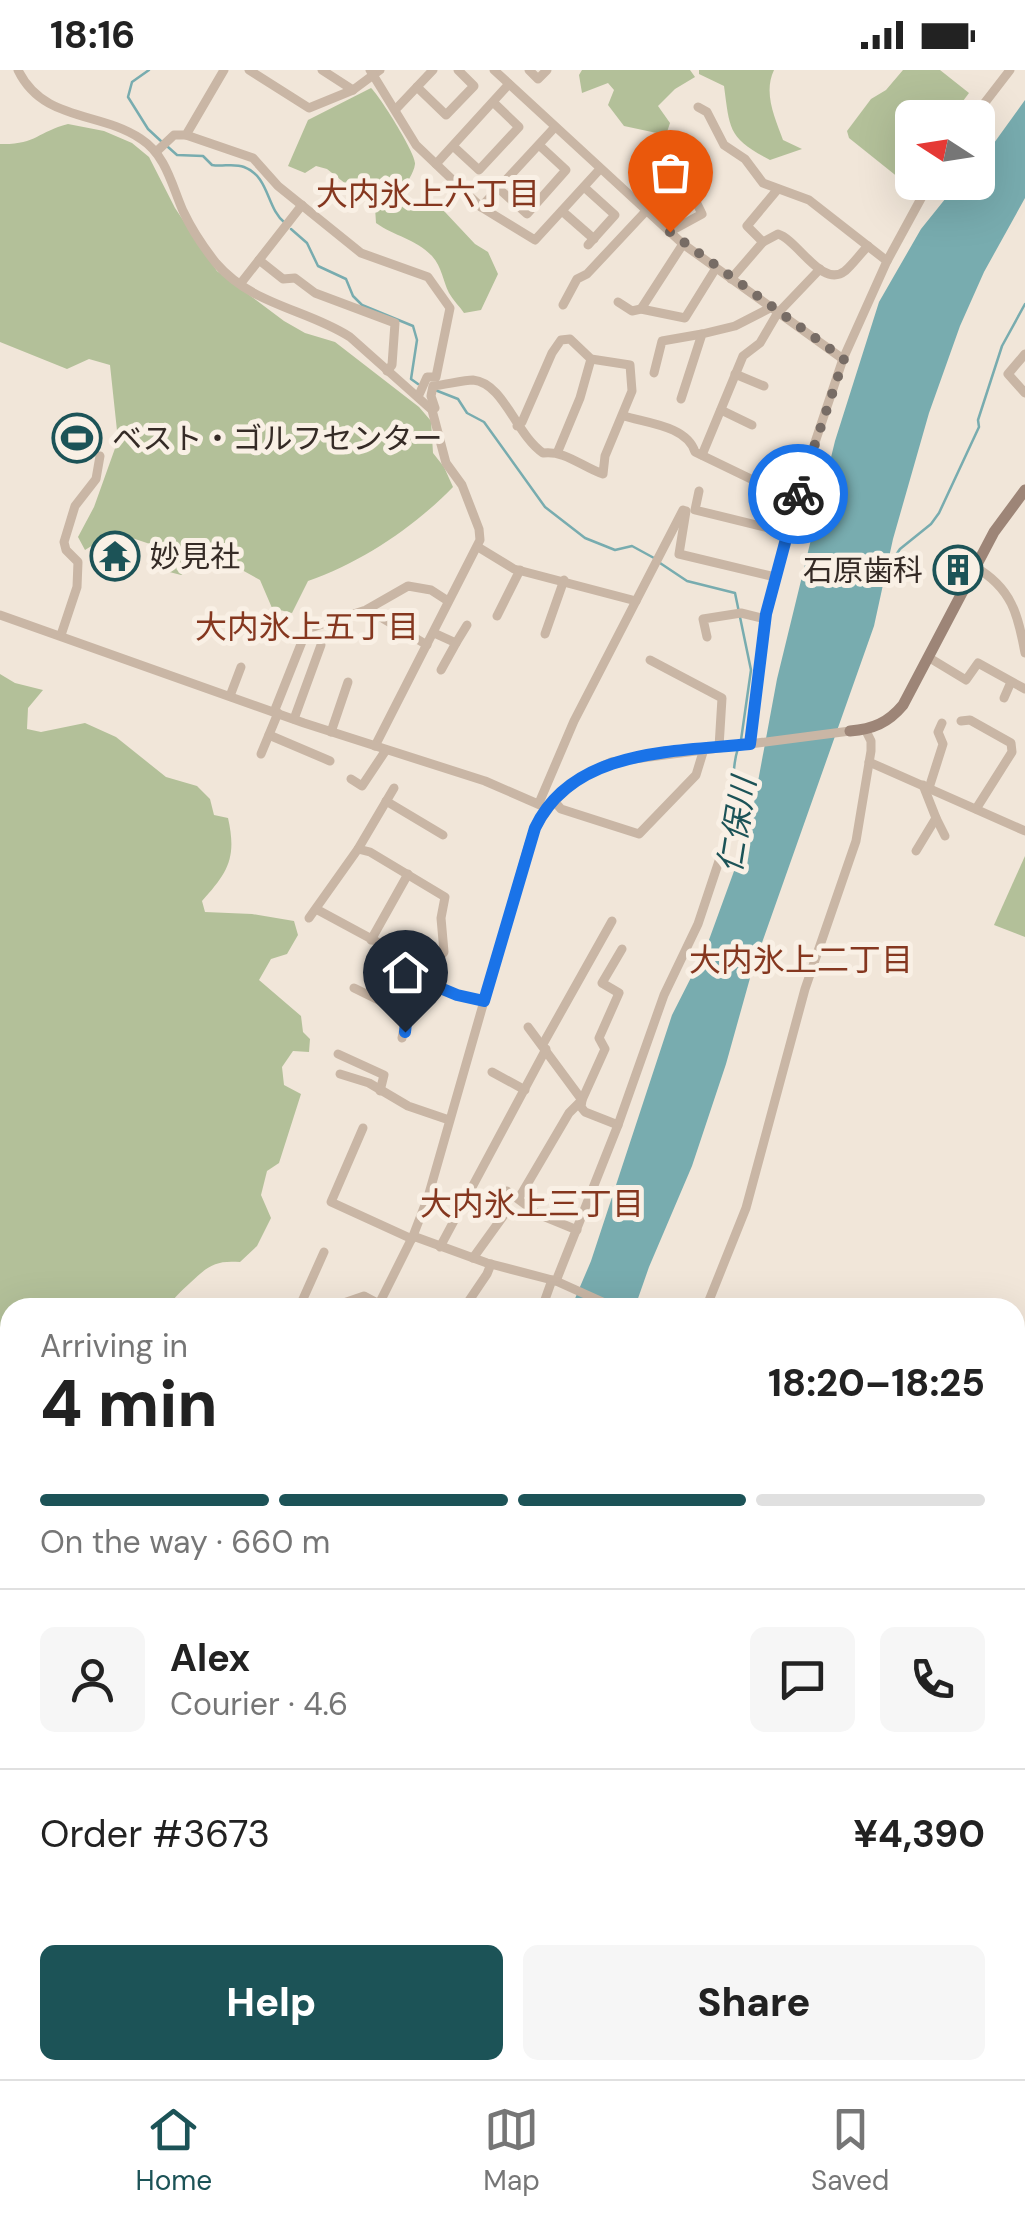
<!DOCTYPE html>
<meta charset="utf-8">
<style>
:root{--surface:#fff;--page:#f6f6f6;--text:#222;--muted:#767676;--line:#e0e0e0;--accent:#1c5357}
body{margin:0;font-family:"DM Sans","Noto Sans JP",sans-serif;background:var(--page);color:var(--text);height:100vh;display:flex;flex-direction:column;font-size:38px;white-space:nowrap}
*{box-sizing:border-box;margin:0}
p{font-size:32px;color:var(--muted)}
.icon{flex:none;width:55px;height:55px;fill:none;stroke:currentColor;stroke-width:2;stroke-linecap:round;stroke-linejoin:round}
.map{position:relative;flex:1;overflow:hidden}
.details{position:absolute;left:0px;top:1228px;width:1025px;height:782px;display:flex;flex-direction:column;background:var(--surface);border-radius:30px 30px 0 0;box-shadow:0 10px 40px #0002}
.details>*{flex:none}
.needle{width:65px;rotate:282deg}
.tools{position:absolute;left:895px;top:30px;display:grid;gap:20px}
.tools a{display:grid;place-items:center;width:100px;height:100px;border-radius:15px;background:var(--surface);box-shadow:0 10px 40px #0002;font-size:50px}
.pin{position:absolute;display:grid;place-items:center;width:85px;height:85px;color:#fff;margin:-102px -42px;border-radius:50% 50% 50% 0;rotate:-45deg;box-shadow:0 0 10px #0007}
.pin .icon{rotate:45deg}
.courier{position:absolute;display:grid;place-items:center;width:100px;height:100px;margin:-50px;border:8px solid #1a73e8;border-radius:50%;background:#fff;color:#222;box-shadow:0 2px 12px #0007}
.overview em{font-style:normal;font-weight:800}
.overview div{display:flex;flex-direction:column-reverse}
.overview{display:flex;align-items:center;justify-content:space-between;height:170px;padding:0 40px}
h1{font-size:65px;font-weight:800;line-height:75px}
.bar{display:grid;grid-template-columns:repeat(4,1fr);gap:15px 10px;align-content:center;height:120px;padding:0 40px}
.bar i{height:12px;border-radius:8px;background:var(--line)}
.bar .on{background:var(--accent)}
.bar p{grid-column:span 4}
.line{display:flex;align-items:center;gap:25px;padding:0 40px;border-top:2px solid var(--line)}
.line div{flex:1}
.round{display:grid;place-items:center;flex:none;width:105px;height:105px;border-radius:15px;background:var(--page)}
.button{display:flex;gap:20px;margin-top:auto;padding:20px 40px}
.button a{flex:1;height:115px;border-radius:15px;background:var(--accent);color:#fff;font-size:40px;font-weight:800;line-height:115px;text-align:center}
.button a+a{background:var(--page);color:var(--text)}
.status{display:flex;justify-content:space-between;align-items:center;height:70px;padding:0 50px;background:var(--surface);direction:ltr}
.status svg{height:28px;fill:currentColor}
.dock{display:flex;justify-content:space-around;align-items:center;height:140px;border-top:2px solid var(--line);background:var(--surface);font-size:28px;color:var(--muted)}
.dock a{display:grid;justify-items:center;gap:5px}
.dock .on{color:var(--accent)}
.map>svg:first-child{display:block}
.green{fill:#b3c099}
.water{fill:#78acaf}
.lines{fill:none;stroke-linecap:round;stroke-linejoin:round}
.stream{stroke:#78acaf;stroke-width:2.5}
.street{stroke:#c9b6a5;stroke-width:9}
.secondary{stroke:#9d8577;stroke-width:11}
.primary{stroke:#776257;stroke-width:14}
.done{stroke:#776c65;stroke-width:10;stroke-dasharray:0 18}
.route{stroke:#1a73e8;stroke-width:12}
.labels{text-anchor:middle;dominant-baseline:central;stroke-width:10;stroke-linejoin:round;paint-order:stroke}
.poi-label{font-size:30px;fill:#352b26;stroke:#f9f0e5;text-anchor:start}
.neighbourhood-label{font-size:32px;fill:#85371f;stroke:#f9f0e5}
.water-label{font-size:32px;font-style:italic;fill:#1c5357;stroke:#f9f0e5}
</style>
<div class="status"><b>18:16</b><svg viewBox="0 0 49 12"><path d="M0 12V9h3v3zM5 12V6h3v6zM10 12V3h3v9zM15 12V0h3v12zM26 1h20v11H26zM47 4h2v5h-2z"/></svg></div>
<div class="map">
<svg width="1025" height="2009" viewBox="0 0 1025 2009">
<rect width="100%" height="100%" fill="#f1e6d9"/>
<g class="green">
<path d="M582,0H690L695,7L675,19L658,36L670,53L666,65L624,56L608,35L614,20L608,13L582,23L579,5Z"/>
<path d="M699,0H774C763,23 775,48 783,70L802,79L770,90C728,68 730,60 724,16L699,4Z"/>
<path d="M903,0H940L969,23L951,47L912,48V100L904,112L849,68L847,61L871,29L886,20Z"/>
<path d="M371,18C379,25 417,85 415,94C414,104 405,113 403,123L422,140L444,141L475,174L488,182L498,204L481,240L464,243C460,237 453,230 449,223C443,211 442,197 432,186C416,169 394,166 376,153L375,137L327,99L316,96L305,103L288,96L308,50Z"/>
<path d="M68,54L104,61L132,73L149,87L175,138L217,201L284,251L305,263L335,272L419,337L431,351L433,383L444,397L453,417C413,458 362,492 308,511L292,543L272,538L260,510L213,484L181,505L154,498L153,475L114,462L85,480L78,467L94,437L118,370L110,295L89,289L67,299L0,272V74C36,75 37,62 68,54Z"/>
<path d="M0,604L15,613L43,620L28,638L27,659L41,662L85,653L116,667L166,707L197,716L210,729L214,745L228,748C237,788 228,802 202,831L205,842L252,844L294,851L298,865L287,884L271,889L259,910L301,946L303,962L310,969L309,982L293,981L282,997L284,1015L301,1024L279,1093L267,1101L261,1125L271,1148L257,1176L240,1192C215,1190 208,1196 190,1213C181,1221 175,1227 168,1237L10,1238V1565L0,1563Z"/>
<path d="M1025,786V867L994,855Z"/>
</g>
<g class="water">
<path d="M1025,30V128L984,202L960,256L929,343L893,469L874,556L752,901L726,994L692,1096L649,1197L635,1237L571,1238L591,1191L672,945L706,878L749,760L777,609L835,371L879,232L921,159L958,113L978,112V84L994,73Z"/>
<path d="M215,2000H269L265,2009H211Z"/>
</g>
<g class="lines">
<g class="stream">
<path d="M149,0L132,12L128,27L148,59L162,72"/>
<path d="M168,77L177,85L203,86L212,95C222,97 234,93 244,97C270,107 266,138 285,153"/>
<path d="M291,159L307,173L318,196L346,209L353,226L362,235L413,256L417,270L411,309L418,314"/>
<path d="M435,320L458,329L467,343L484,352L545,437L585,468L615,480L632,476L654,488"/>
<path d="M660,493L687,511L735,523L751,600L741,670"/>
<path d="M885,501L900,479L931,454L939,443L979,357L978,350L1002,276L1025,234"/>
<path d="M738,678C729,708 734,734 750,760"/>
</g>
<g class="street">
<path d="M18,0C43,52 100,41 141,69C166,85 172,116 183,141C191,158 204,178 216,193C253,236 307,239 350,267L432,340L446,393L462,415L479,459L480,470L375,676"/>
<path d="M249,0L309,38L353,20L380,0"/>
<path d="M322,0L353,20"/>
<path d="M370,0L416,75L481,137L535,170L600,99"/>
<path d="M494,0L683,174L843,289"/>
<path d="M529,0L538,9L547,0"/>
<path d="M417,17L446,45L474,16L458,0"/>
<path d="M698,37L707,42L724,75L745,89L763,113L809,130L887,191"/>
<path d="M396,39L433,0"/>
<path d="M973,48L1010,0"/>
<path d="M186,65L253,88L278,116L361,183L428,207L450,238L436,307H427L418,327"/>
<path d="M453,76L479,100L519,57L493,32"/>
<path d="M156,82L174,65H186L224,0"/>
<path d="M436,94L509,14"/>
<path d="M584,117L615,145L588,175"/>
<path d="M498,118L527,144L566,100L539,75"/>
<path d="M481,137L555,57"/>
<path d="M562,141L594,169"/>
<path d="M669,162L702,144L678,95"/>
<path d="M763,172L747,156L777,120"/>
<path d="M259,190L283,209L295,208L315,223L395,253L392,295L387,301"/>
<path d="M731,209L763,172L778,164C798,170 822,219 845,201C853,194 860,184 868,176"/>
<path d="M241,213L302,135"/>
<path d="M618,232L632,241L641,239L685,248L716,198"/>
<path d="M563,235L577,209L587,204L646,141"/>
<path d="M641,239L683,174"/>
<path d="M1025,284L1008,304L1025,323"/>
<path d="M654,303L662,271L702,264"/>
<path d="M735,304L764,316"/>
<path d="M681,329L702,264L735,256L770,238"/>
<path d="M432,340L435,338L431,326L433,316C444,315 464,310 473,310C504,313 516,365 543,383C565,380 582,397 603,404L605,386L632,321L630,295L591,289L570,269L561,270L552,283L522,352L517,356"/>
<path d="M721,340L752,355"/>
<path d="M624,346C647,353 687,356 695,382L753,410L799,423"/>
<path d="M558,381L580,328L591,289"/>
<path d="M702,385L743,286L760,273L777,244L820,199"/>
<path d="M699,421L695,440L789,463"/>
<path d="M686,441L679,484L775,507"/>
<path d="M478,477L514,499L636,531"/>
<path d="M975,497C1012,518 1018,545 1025,583"/>
<path d="M0,545L304,653L485,711L547,738"/>
<path d="M497,546L520,500"/>
<path d="M382,548L427,575"/>
<path d="M434,563L456,573L467,555"/>
<path d="M545,564L564,510"/>
<path d="M61,565L77,517L78,492L66,480L64,472L75,436L96,409L100,386"/>
<path d="M707,567L703,549L741,543L766,549"/>
<path d="M928,587L966,610L978,593L1025,619"/>
<path d="M650,590L722,628L719,677"/>
<path d="M441,600L456,573"/>
<path d="M230,626L241,597"/>
<path d="M1004,628L1011,612"/>
<path d="M274,642L307,559L366,540L408,516L431,520L448,531"/>
<path d="M294,649L321,575"/>
<path d="M961,651L970,650L1011,673L1012,682L976,739"/>
<path d="M331,662L348,612"/>
<path d="M269,665L330,691"/>
<path d="M750,674L767,544L801,414L843,289L887,191L930,112"/>
<path d="M261,684L278,643"/>
<path d="M869,692L1025,761"/>
<path d="M351,709L362,716L386,680"/>
<path d="M929,718L943,674L938,662L942,653"/>
<path d="M386,731L443,765"/>
<path d="M554,731L561,739L639,764L696,705L704,679"/>
<path d="M539,733L574,651L683,440"/>
<path d="M936,748L945,766"/>
<path d="M358,779L394,718"/>
<path d="M916,781L936,748L923,715"/>
<path d="M316,839L429,900"/>
<path d="M309,848L358,779L370,782L445,827L441,848L444,882L429,900L426,912"/>
<path d="M371,870L408,804"/>
<path d="M354,918L407,944L414,939L426,912L457,925L484,931"/>
<path d="M528,957L582,1030L581,1037L585,1042L618,1055"/>
<path d="M402,968L407,944"/>
<path d="M543,974L612,851"/>
<path d="M338,984L384,1005L380,1021"/>
<path d="M492,1002L525,1020"/>
<path d="M340,1004L369,1013L408,1036L449,1050"/>
<path d="M363,1058L331,1132L412,1169"/>
<path d="M507,1121L538,1144L577,1160"/>
<path d="M519,1128L569,1043L582,1030L605,979L599,968L619,923L602,913L622,879"/>
<path d="M413,1166L487,1193L556,1211L616,1238"/>
<path d="M440,1177L546,979"/>
<path d="M473,1188L504,1145"/>
<path d="M556,1211L618,1055L664,925L698,854L729,761"/>
<path d="M261,1233L271,1238"/>
<path d="M299,1238L324,1182"/>
<path d="M329,1238L364,1226L379,1234"/>
<path d="M377,1238L413,1166L428,1127L529,774C544,734 573,709 611,692L850,661"/>
<path d="M464,1238L487,1204L491,1194"/>
<path d="M542,1238L552,1210"/>
<path d="M706,1238L746,1138L805,919L856,771L871,681V671L865,659"/>
<path d="M0,1775L10,1771"/>
<path d="M1015,1866L1025,1847"/>
<path d="M0,1919L10,1925"/>
<path d="M1015,1919L1025,1925"/>
<path d="M1015,1962L1025,1943"/>
<path d="M387,2000L418,2009"/>
<path d="M759,2000L761,2009"/>
<path d="M835,2000L840,2009"/>
<path d="M63,2009L64,2000"/>
<path d="M294,2009L298,2000"/>
<path d="M445,2009L447,2000"/>
<path d="M642,2009L645,2000"/>
<path d="M782,2009L786,2000"/>
<path d="M932,2009L937,2000"/>
<path d="M989,2009L994,2000"/>
</g>
<g class="secondary">
<path d="M850,661C873,659 888,653 903,635L994,462L1025,420"/>
<path d="M1015,1419L1025,1423"/>
</g>
<g class="primary">
<path d="M1015,1620L1025,1611"/>
<path d="M177,2009L200,2000"/>
</g>
</g>
<g class="lines">
<path class="done" d="M670,162L844,289L798,424"/>
<path class="route" d="M405,962L407,944L414,939L426,912L457,925L484,931L535,758C573,678 675,682 750,674L766,544L798,424"/>
</g>
<defs>
<g id="stadium-ring" transform="scale(2.5)"><circle r="9.5" fill="#f9f0e5" stroke="#1c5357" stroke-width="1.5"/><path d="M0-5a6.5 5 0 1 0 0 10a6.5 5 0 1 0 0-10ZM-3.5-1.8h7v3.6h-7Z" fill="#1c5357"/></g>
<g id="temple-ring" transform="scale(2.5)"><circle r="9.5" fill="#f9f0e5" stroke="#1c5357" stroke-width="1.5"/><path d="M0-6L5-2H3V0L6.5 2.5H4V6H1.5V3h-3V6H-4V2.5H-6.5L-3 0V-2H-5Z" fill="#1c5357"/></g>
<g id="building-ring" transform="scale(2.5)"><circle r="9.5" fill="#f9f0e5" stroke="#1c5357" stroke-width="1.5"/><path d="M-4-6H4V6H1V3H-1V6H-4ZM-2.5-4.3h1.7v1.8h-1.7ZM.8-4.3h1.7v1.8H.8ZM-2.5-1h1.7V.8h-1.7ZM.8-1h1.7V.8H.8Z" fill="#1c5357"/></g>
</defs>
<g fill-rule="evenodd">
<use href="#stadium-ring" x="77" y="368"/>
<use href="#temple-ring" x="115" y="486"/>
<use href="#building-ring" x="958" y="500"/>
</g>
<g class="labels">
<g class="poi-label">
<text x="112" y="368">ベスト・ゴルフセンター</text>
<text x="150" y="486">妙見社</text>
<text x="923" y="500" text-anchor="end">石原歯科</text>
</g>
<g class="neighbourhood-label">
<text x="428" y="124">大内氷上六丁目</text>
<text x="307" y="557">大内氷上五丁目</text>
<text x="801" y="890">大内氷上二丁目</text>
<text x="532" y="1134">大内氷上三丁目</text>
</g>
<g class="water-label">
<text transform="translate(737 755) rotate(-81)">仁保川</text>
</g>
</g>
</svg>
<div class="tools">
<a><svg class="needle" viewBox="-14 -14 28 28"><path d="M0-13l5 13h-10z" fill="#e53935"/><path d="M0 13l5-13h-10z" fill="#767676"/></svg></a>
</div>
<div class="pin" style="left:670px;top:162px;background:#ea580c"><svg class="icon" aria-label="bag" viewBox="0 0 24 24"><path d="M5 8h14l-1 12H6zM9 8a3 3 0 0 1 6 0"/></svg></div>
<div class="pin" style="left:405px;top:962px;background:#1f2937"><svg class="icon" aria-label="home" viewBox="0 0 24 24"><path d="M3 11l9-7 9 7M6 9v11h12V9"/></svg></div>
<div class="courier" style="left:798px;top:424px"><svg class="icon" aria-label="bike" viewBox="0 0 24 24"><circle cx="6" cy="16" r="4"/><circle cx="18" cy="16" r="4"/><path d="M6 16l4-8h5l3 8M10 8l3 8H6M13 5h3"/></svg></div>
<section class="details">
<div class="overview"><div><h1>4 min</h1><p>Arriving in</p></div><em>18:20–18:25</em></div>
<div class="bar"><i class="on"></i><i class="on"></i><i class="on"></i><i></i><p>On the way · 660 m</p></div>
<div class="line" style="height:180px"><a class="round"><svg class="icon" aria-label="person" viewBox="0 0 24 24"><circle cx="12" cy="8" r="4"/><path d="M4 21q1-7 8-7t8 7"/></svg></a><div><b>Alex</b><p>Courier · 4.6</p></div><a class="round"><svg class="icon" aria-label="chat" viewBox="0 0 24 24"><path d="M4 5h16v11H9l-5 4z"/></svg></a><a class="round"><svg class="icon" aria-label="phone" viewBox="0 0 24 24"><path d="M5 4h4l2 5-3 2q2 4 5 5l2-3 5 2v4C11 20 4 13 5 4z"/></svg></a></div>
<div class="line" style="height:130px"><div>Order #3673</div><b>¥4,390</b></div>
<div class="button"><a>Help</a><a>Share</a></div>
</section>
</div>
<nav class="dock">
<a class="on"><svg class="icon" aria-label="home" viewBox="0 0 24 24"><path d="M3 11l9-7 9 7M6 9v11h12V9"/></svg>Home</a>
<a><svg class="icon" aria-label="map" viewBox="0 0 24 24"><path d="M3 6l6-2 6 2 6-2v14l-6 2-6-2-6 2zM9 4v14M15 6v14"/></svg>Map</a>
<a><svg class="icon" aria-label="saved" viewBox="0 0 24 24"><path d="M7 4h10v16l-5-4-5 4z"/></svg>Saved</a>
</nav>
